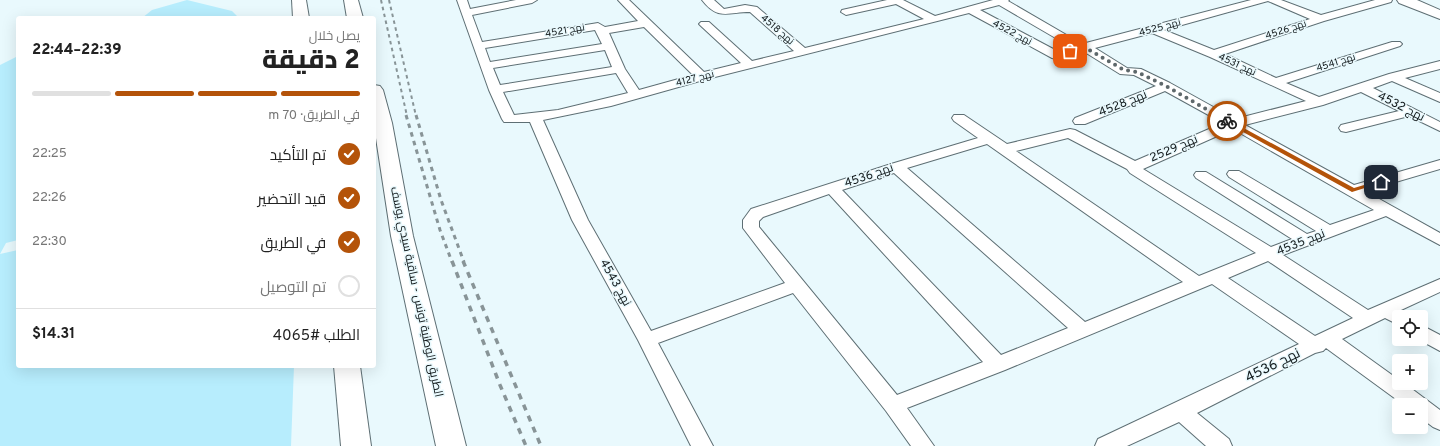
<!DOCTYPE html>
<html lang="ar">
<meta charset="utf-8">
<style>
:root{--surface:#fff;--page:#f2f2f2;--text:#222;--muted:#767676;--line:#e0e0e0;--accent:#b45309}
body{margin:0;font-family:Overpass,Cairo,sans-serif;background:var(--page);color:var(--text);direction:rtl;height:100vh;display:flex;flex-direction:column;font-size:15px;white-space:nowrap}
*{box-sizing:border-box;margin:0}
p{font-size:13px;color:var(--muted)}
.icon{flex:none;width:22px;height:22px;fill:none;stroke:currentColor;stroke-width:2;stroke-linecap:round;stroke-linejoin:round}
.map{position:relative;flex:1;overflow:hidden;direction:ltr}
.details{position:absolute;left:16px;top:16px;width:360px;height:352px;display:flex;flex-direction:column;background:var(--surface);border-radius:4px;box-shadow:0 4px 16px #0002;direction:rtl}
.details>*{flex:none}
.controls{position:absolute;left:1392px;top:310px;display:grid;gap:8px}
.controls a{display:grid;place-items:center;width:36px;height:36px;border-radius:4px;background:var(--surface);box-shadow:0 4px 16px #0002;font-size:20px}
.pin{position:absolute;display:grid;place-items:center;width:34px;height:34px;color:#fff;margin:-17px;border-radius:8px;box-shadow:0 2px 6px #0006}
.courier{position:absolute;display:grid;place-items:center;width:40px;height:40px;margin:-20px;border:3px solid #b45309;border-radius:50%;background:#fff;color:#222;box-shadow:0 1px 5px #0007}
.headline em{font-style:normal;font-weight:800}
.headline div{display:flex;flex-direction:column-reverse}
.headline{display:flex;align-items:center;justify-content:space-between;height:68px;padding:0 16px}
h1{font-size:26px;font-weight:800;line-height:30px}
.bar{display:grid;grid-template-columns:repeat(4,1fr);gap:6px 4px;align-content:center;height:48px;padding:0 16px}
.bar i{height:5px;border-radius:3px;background:var(--line)}
.bar .selected{background:var(--accent)}
.bar p{grid-column:span 4}
.line{display:flex;align-items:center;gap:10px;padding:0 16px;border-top:1px solid var(--line)}
.line div{flex:1}
ol{padding:0 16px;list-style:none}
li{display:flex;align-items:center;gap:12px;height:44px}
li p{margin-inline-start:auto}
li .icon{padding:4px;border-radius:50%;background:var(--accent);color:#fff;stroke-width:4}
li:last-child{color:var(--muted)}
li i{width:22px;height:22px;border:2px solid var(--line);border-radius:50%}
.map>svg:first-child{display:block}
.green{fill:#b7edfd}
.lines{fill:none;stroke-linecap:round;stroke-linejoin:round}
.street-casing{stroke:#5e6f74;stroke-width:2}
.secondary-casing{stroke:#5e6f74;stroke-width:2}
.highway-casing{stroke:#5e6f74;stroke-width:2}
.street{fill:#fff;fill-rule:evenodd}
.secondary{fill:#fff;fill-rule:evenodd}
.highway{fill:#fff;fill-rule:evenodd}
.rail-far2{stroke:#889497;stroke-width:2;stroke-dasharray:3.5 3.5;stroke-linecap:butt}
.rail-far1{stroke:#889497;stroke-width:3;stroke-dasharray:4.5 4.5;stroke-linecap:butt}
.rail{stroke:#889497;stroke-width:3.5;stroke-dasharray:6 6;stroke-linecap:butt}
.route{fill:#b45309}
.done{stroke:#5e686b;stroke-width:4;stroke-dasharray:0 7.2}
.labels{text-anchor:middle;dominant-baseline:central;stroke-width:3;stroke-linejoin:round;paint-order:stroke}
.far-street-label{font-size:10px;fill:#131a1c;stroke:#e9f9fd}
.street-label{font-size:12px;fill:#131a1c;stroke:#e9f9fd}
.near-street-label{font-size:14px;fill:#131a1c;stroke:#e9f9fd}
</style>
<div class="map">
<svg width="1440" height="446" viewBox="0 0 1440 446">
<rect width="100%" height="100%" fill="#e9f9fd"/>
<g class="green">
<path d="M187,0L232,11L239,18H142L152,10Z"/>
<path d="M18,56V240L6,243L0,254L18,250V366H294L291,446H0V65Z"/>
</g>
<g class="lines">
<g class="street-casing">
<g id="street">
<path d="M457,0H467L470,9L516,0H537L532,3L472,15L482,42L598,23L605,27L638,21L618,0H629L704,72L741,63L701,26L699,24L701,22H709L752,61L794,51L750,12C728,12 718,21 702,0H714L724,9L745,5L757,7L805,48L924,19L896,4L846,15L841,12L842,10L887,0H903L935,16L993,0H1009L1008,1L1082,44L1251,0H1281L1321,15L1375,0H1392L1391,2L1324,21L1225,54L1276,78L1392,42H1400L1402,44L1400,46L1286,83L1319,97L1389,74L1440,61V69L1405,78L1440,93V102L1392,81L1373,88L1440,122V131L1409,116L1346,132L1341,131L1339,128L1341,125L1399,111L1361,92L1323,105L1245,125L1354,185L1440,160V169L1365,191L1440,233V245L1386,216L1283,255L1368,310L1440,279V292L1401,310L1408,317H1399V325L1385,318L1342,339L1399,380V383H1404L1440,410V430L1433,427L1421,418V405H1404L1326,348L1323,351L1315,353L1197,413L1229,439L1232,446H1206L1179,422L1127,446H1095L1098,439L1299,344L1212,284L1005,370L907,408L934,446H911L886,411L793,293L658,343L713,446H691L638,340L572,220L530,122H504L502,119L489,90ZM1268,1L1310,19L1214,50L1164,30ZM999,5L1071,47L1057,51L980,10ZM969,13L1052,58L1056,59L1083,51L1120,74L1134,75L1156,86L1075,118L1073,121L1075,124H1085L1165,91L1223,123L1135,161L1075,130L1070,129L1007,144L964,115H954L952,118L954,121L978,138L891,164L751,209L743,220V228L785,283L651,331L588,220L543,120L611,106L707,79ZM644,27L693,75L639,90L625,69L609,33ZM595,30L602,44L490,62L485,48ZM1152,33L1210,57L1306,101L1235,119L1170,83L1141,69L1127,68L1095,48ZM605,50L612,67L500,85L493,68ZM616,73L628,93L558,110L514,115L503,92ZM1233,129L1374,210L1330,225L1239,171H1229L1227,174L1229,177L1316,231L1307,234L1206,172H1196L1194,175L1196,178L1292,239L1271,247L1143,169ZM1068,138L1127,169L1130,173L1256,253L1199,276L1016,151ZM987,144L1183,282L1085,322L907,168ZM894,173L1068,328L1001,355L842,190ZM829,194L983,362L897,395L759,227V221L763,217ZM1268,261L1353,318L1315,336L1228,278Z"/>
<path d="M1421,325L1440,335V351L1418,339H1421Z"/>
</g>
</g>
<g class="secondary-casing">
<path id="secondary" d="M1397,0H1417L1440,10V19L1399,3Z"/>
</g>
<g class="highway-casing">
<g id="highway">
<path d="M292,0H306L309,18H293Z"/>
<path d="M344,0H358L363,18H347Z"/>
<path d="M374,85L380,86L383,90L392,123L413,236L466,446H436L391,236L374,125Z"/>
<path d="M334,366H360L371,446H341Z"/>
</g>
</g>
<use href="#street" class="street"/>
<use href="#secondary" class="secondary"/>
<use href="#highway" class="highway"/>
<g class="rail-far2">
<path d="M381,0L407,116"/>
<path d="M389,0L416,116"/>
</g>
<g class="rail-far1">
<path d="M406,115L440,230L452,262"/>
<path d="M416,115L441,200L464,262"/>
</g>
<g class="rail">
<path d="M452,261L500,385L526,446"/>
<path d="M463,261L541,446"/>
</g>
</g>
<path class="route" d="M1225,120H1229L1354,188L1381,180L1384,182L1352,192L1225,122Z"/>
<g class="lines">
<path class="done" d="M1070,51L1084,47L1124,70L1137,72L1166,86L1227,121"/>
</g>
<g class="labels">
<g class="far-street-label">
<text transform="translate(1160 28) rotate(-15)">نهج 4525</text>
<text transform="translate(777 30) rotate(41)">نهج 4518</text>
<text transform="translate(1286 30) rotate(-18)">نهج 4526</text>
<text transform="translate(565 31) rotate(-10)">نهج 4521</text>
<text transform="translate(1012 33) rotate(28)">نهج 4522</text>
<text transform="translate(1336 63) rotate(-17)">نهج 4541</text>
<text transform="translate(1237 65) rotate(25)">نهج 4531</text>
<text transform="translate(695 79) rotate(-14)">نهج 4127</text>
</g>
<g class="street-label">
<text transform="translate(1123 104) rotate(-22)">نهج 4528</text>
<text transform="translate(1401 107) rotate(27)">نهج 4532</text>
<text transform="translate(1174 149) rotate(-23)">نهج 2529</text>
<text transform="translate(869 176) rotate(-19)">نهج 4536</text>
<text transform="translate(1301 243) rotate(-22)">نهج 4535</text>
<text transform="translate(615 283) rotate(61)">نهج 4543</text>
<text transform="translate(416 292) rotate(78)">الطريق الوطنية تونس - ساقية سيدي يوسف</text>
</g>
<g class="near-street-label">
<text transform="translate(1273 366) rotate(-26)">نهج 4536</text>
</g>
</g>
</svg>
<div class="controls">
<a><svg class="icon" aria-label="locate" viewBox="0 0 24 24"><circle cx="12" cy="12" r="6"/><path d="M12 2v4M12 18v4M2 12h4M18 12h4"/></svg></a>
<a>+</a>
<a>−</a>
</div>
<div class="pin" style="left:1070px;top:51px;background:#ea580c"><svg class="icon" aria-label="bag" viewBox="0 0 24 24"><path d="M5 8h14l-1 12H6zM9 8a3 3 0 0 1 6 0"/></svg></div>
<div class="pin" style="left:1381px;top:182px;background:#1f2937"><svg class="icon" aria-label="home" viewBox="0 0 24 24"><path d="M3 11l9-7 9 7M6 9v11h12V9"/></svg></div>
<div class="courier" style="left:1227px;top:121px"><svg class="icon" aria-label="bike" viewBox="0 0 24 24"><circle cx="6" cy="16" r="4"/><circle cx="18" cy="16" r="4"/><path d="M6 16l4-8h5l3 8M10 8l3 8H6M13 5h3"/></svg></div>
<section class="details">
<div class="headline"><div><h1>2 دقيقة</h1><p>يصل خلال</p></div><em>22:39–22:44</em></div>
<div class="bar"><i class="selected"></i><i class="selected"></i><i class="selected"></i><i></i><p>في الطريق · 70 m</p></div>
<ol>
<li><svg class="icon" aria-label="check" viewBox="0 0 24 24"><path d="M5 12l5 5 9-10"/></svg>تم التأكيد<p>22:25</p></li>
<li><svg class="icon" aria-label="check" viewBox="0 0 24 24"><path d="M5 12l5 5 9-10"/></svg>قيد التحضير<p>22:26</p></li>
<li><svg class="icon" aria-label="check" viewBox="0 0 24 24"><path d="M5 12l5 5 9-10"/></svg>في الطريق<p>22:30</p></li>
<li><i></i>تم التوصيل</li>
</ol>
<div class="line" style="height:52px"><div>الطلب #4065</div><b>$14.31</b></div>
</section>
</div>
